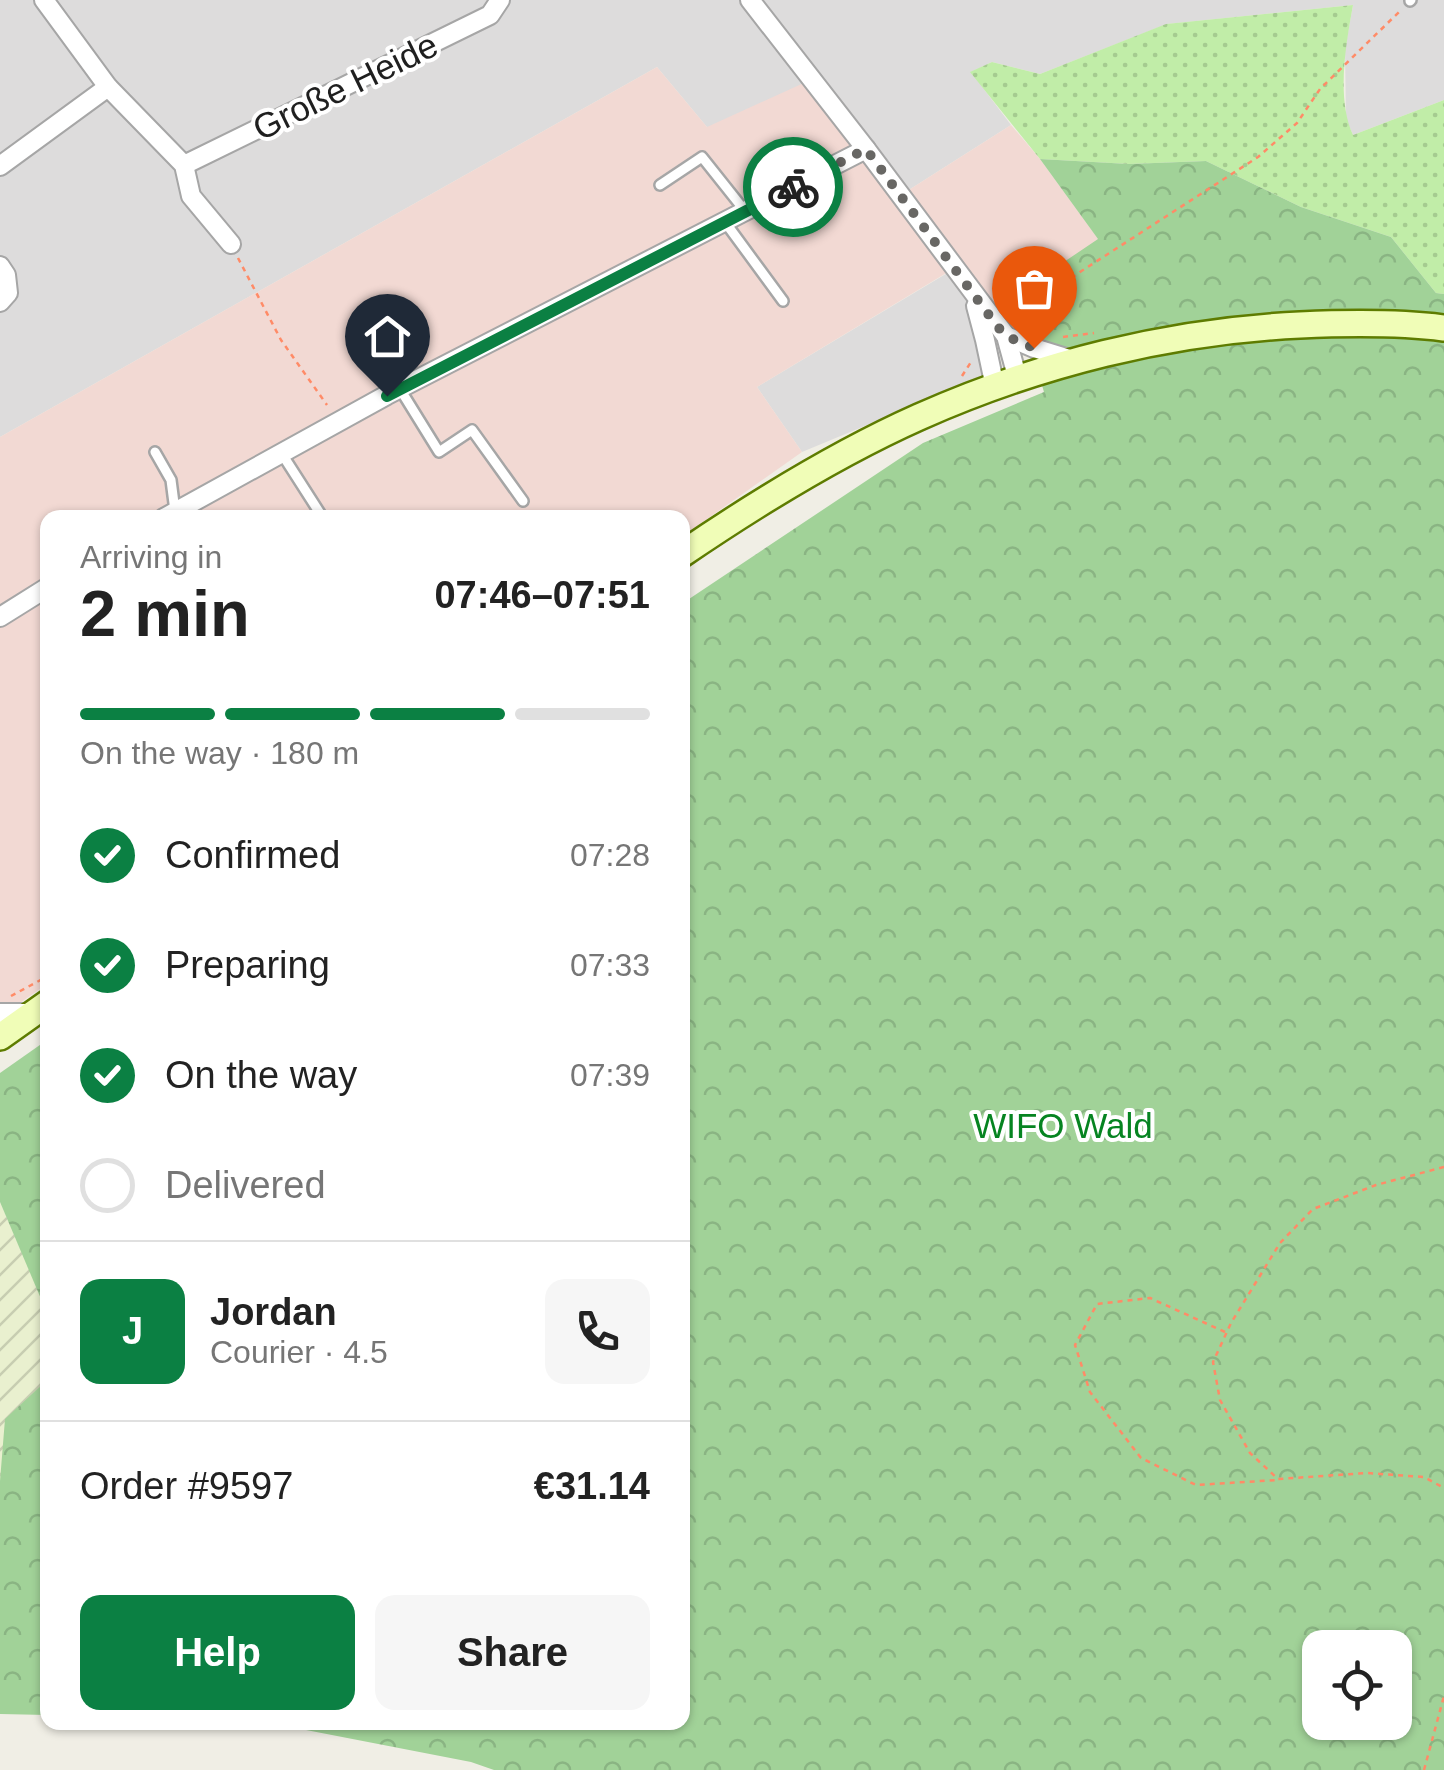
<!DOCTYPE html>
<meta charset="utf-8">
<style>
:root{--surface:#fff;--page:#f6f6f6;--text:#222;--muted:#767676;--line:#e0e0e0;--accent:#0b8043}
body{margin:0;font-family:Arial,sans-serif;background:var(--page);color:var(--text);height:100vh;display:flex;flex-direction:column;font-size:38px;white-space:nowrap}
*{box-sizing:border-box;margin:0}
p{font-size:32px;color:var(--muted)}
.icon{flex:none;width:55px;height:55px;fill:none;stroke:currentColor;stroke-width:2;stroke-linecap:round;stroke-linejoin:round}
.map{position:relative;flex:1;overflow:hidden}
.side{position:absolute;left:40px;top:510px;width:650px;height:1220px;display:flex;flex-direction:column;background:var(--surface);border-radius:20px;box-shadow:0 2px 8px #0004}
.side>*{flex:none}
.fabs{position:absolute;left:1302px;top:1630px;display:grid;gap:20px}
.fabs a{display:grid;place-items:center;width:110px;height:110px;border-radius:20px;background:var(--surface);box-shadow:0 2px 8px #0004;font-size:50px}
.pin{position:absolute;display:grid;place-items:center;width:85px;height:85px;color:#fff;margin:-102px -42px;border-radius:50% 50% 50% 0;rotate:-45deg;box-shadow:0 0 10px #0007}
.pin .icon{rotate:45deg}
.courier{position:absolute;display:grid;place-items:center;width:100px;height:100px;margin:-50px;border:8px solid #0b8043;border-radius:50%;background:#fff;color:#222;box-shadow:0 2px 12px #0007}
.headline em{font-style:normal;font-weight:800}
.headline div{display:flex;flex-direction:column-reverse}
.headline{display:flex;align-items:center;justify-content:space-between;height:170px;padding:0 40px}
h1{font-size:65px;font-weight:800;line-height:75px}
.bar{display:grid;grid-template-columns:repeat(4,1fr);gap:15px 10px;align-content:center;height:120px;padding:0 40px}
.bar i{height:12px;border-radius:8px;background:var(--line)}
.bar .active{background:var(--accent)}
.bar p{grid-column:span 4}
.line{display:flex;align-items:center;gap:25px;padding:0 40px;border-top:2px solid var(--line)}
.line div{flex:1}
.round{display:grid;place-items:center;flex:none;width:105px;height:105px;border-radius:20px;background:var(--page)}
ol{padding:0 40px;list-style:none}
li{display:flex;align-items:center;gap:30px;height:110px}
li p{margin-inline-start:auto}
li .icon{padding:10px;border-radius:50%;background:var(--accent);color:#fff;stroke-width:4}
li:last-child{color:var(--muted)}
li i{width:55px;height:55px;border:5px solid var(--line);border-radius:50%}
.action{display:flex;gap:20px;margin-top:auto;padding:20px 40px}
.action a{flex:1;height:115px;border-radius:20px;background:var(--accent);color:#fff;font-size:40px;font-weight:800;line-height:115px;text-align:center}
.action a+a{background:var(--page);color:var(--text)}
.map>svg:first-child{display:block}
.residential{fill:#dddcdc}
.commercial{fill:#f2d9d3}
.farmland{fill:url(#farmland-furrows)}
.grass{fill:url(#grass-dots)}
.forest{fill:url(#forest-crowns);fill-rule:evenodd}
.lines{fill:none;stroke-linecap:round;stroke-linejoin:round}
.lane-casing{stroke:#a6a6a6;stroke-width:14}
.street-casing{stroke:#a6a6a6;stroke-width:22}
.secondary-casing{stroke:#5e7c00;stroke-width:30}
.path{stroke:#ff8b67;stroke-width:2.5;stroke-dasharray:5 5;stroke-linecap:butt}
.lane{stroke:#fff;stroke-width:9}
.street{stroke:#fff;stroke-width:18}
.secondary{stroke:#f0fdb7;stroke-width:25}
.done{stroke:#686764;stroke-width:10;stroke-dasharray:0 18}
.route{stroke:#0b8043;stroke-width:12}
.labels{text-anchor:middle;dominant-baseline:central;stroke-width:8;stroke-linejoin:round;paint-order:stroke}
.street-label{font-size:35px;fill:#1f1f1f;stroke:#fff}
.park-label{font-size:35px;fill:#068421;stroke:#fff}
</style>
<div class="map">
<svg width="1444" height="1770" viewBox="0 0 1444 1770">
<defs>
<pattern id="farmland-furrows" width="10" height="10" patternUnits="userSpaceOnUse" patternTransform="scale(2.5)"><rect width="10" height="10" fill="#e9f0cf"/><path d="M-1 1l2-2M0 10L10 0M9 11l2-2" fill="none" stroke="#c7cdb1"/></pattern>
<pattern id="grass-dots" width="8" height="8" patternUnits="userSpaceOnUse" patternTransform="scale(2.5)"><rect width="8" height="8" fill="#c1eda8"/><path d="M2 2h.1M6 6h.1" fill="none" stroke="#a5cb90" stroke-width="1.8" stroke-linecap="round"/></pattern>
<pattern id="forest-crowns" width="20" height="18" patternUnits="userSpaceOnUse" patternTransform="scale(2.5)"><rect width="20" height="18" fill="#a1d298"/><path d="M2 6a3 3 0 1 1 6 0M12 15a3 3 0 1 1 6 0" fill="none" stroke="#8ab483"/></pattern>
</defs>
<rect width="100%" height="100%" fill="#f0eee5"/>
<g class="residential">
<path d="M0,0H1444V100L1353,135L1346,119L1345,49L1353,5L1167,24L1040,74L992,62L971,72L1011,125L904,193L707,127L657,67L0,437Z"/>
<path d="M949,272L967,296L985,376L802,452L757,387Z"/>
</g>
<path class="commercial" d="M657,67L707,127L817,77L904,193L1011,125L1040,159L1099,240L1015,295L972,317L967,296L948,272L757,387L802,452L683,536L682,518H48L47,984L0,1017V437Z"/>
<path class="farmland" d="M0,1202L48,1313L47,1376L0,1481Z"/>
<path class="grass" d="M1353,5C1346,44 1336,98 1353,135L1444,100V294L1436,293L1391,237L1301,207L1206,161L1129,164L1040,159L970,72L992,62L1040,74L1166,24Z"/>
<g class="forest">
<path d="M1040,159L1129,164L1206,161L1301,207L1391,237L1436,293L1444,294V1770H494L471,1762L270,1723L682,1722L683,603L923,443L1044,392L1015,295L1098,239ZM1320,1648H1395V1722H1320Z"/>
<path d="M47,1040V1313L0,1202V1073Z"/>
<path d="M47,1376V1715L0,1714V1481L5,1419L45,1382Z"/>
</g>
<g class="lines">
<g class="lane-casing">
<g id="lane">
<path d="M1410,1L1411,0"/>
<path d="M660,185L702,157L745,211"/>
<path d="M725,222L783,301"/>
<path d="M400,389L439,452L472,430L523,501"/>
<path d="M155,452L171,480L175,511"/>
<path d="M282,454L323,518"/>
</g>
</g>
<g class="street-casing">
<g id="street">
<path d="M44,0L108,87L184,165L191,196L231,244"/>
<path d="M750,0L866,149L1006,336L1018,380"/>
<path d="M184,165L490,15L500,0"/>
<path d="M0,166L108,87"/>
<path d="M0,266L6,275L8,293L0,302"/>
<path d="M976,306L985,340L995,387"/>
<path d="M1006,336L1034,348L1076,361"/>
<path d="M164,518L387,395L866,149"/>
<path d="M0,617L48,587"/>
<path d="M0,1013H33"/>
</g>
</g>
<g class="secondary-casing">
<g id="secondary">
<path d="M682,554C757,503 836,454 919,417C1038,364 1169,331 1300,325C1347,323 1397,322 1444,328"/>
<path d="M0,1037L48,1003"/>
</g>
</g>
<g class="path">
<path d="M238,258L281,340L327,405"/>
<path d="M1013,316L1035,305L1080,272L1258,157L1297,123L1320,89L1400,11"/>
<path d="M1063,337L1094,333"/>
<path d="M962,376L971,362"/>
<path d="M11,996L48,976"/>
<path d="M1444,1167L1376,1185L1313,1209L1280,1243L1231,1323L1213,1362L1220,1400L1250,1453L1278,1479L1367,1473L1424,1477L1444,1488"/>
<path d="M1225,1332L1150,1298L1097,1304L1075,1345L1090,1392L1141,1458L1196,1485L1277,1480"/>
<path d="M1424,1770L1444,1696"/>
</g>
<use href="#lane" class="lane"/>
<use href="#street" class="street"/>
<use href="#secondary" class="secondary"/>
</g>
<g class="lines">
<path class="done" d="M793,187L866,149L997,326L1006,336L1034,348"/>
<path class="route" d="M387,396L793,187"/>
</g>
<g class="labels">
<g class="street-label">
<text transform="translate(345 86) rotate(-26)">Große Heide</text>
</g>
<g class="park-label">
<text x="1063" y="1125">WIFO Wald</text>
</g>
</g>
</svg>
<div class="fabs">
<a><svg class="icon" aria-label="locate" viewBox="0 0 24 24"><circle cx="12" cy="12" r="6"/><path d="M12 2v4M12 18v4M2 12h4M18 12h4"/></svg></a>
</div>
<div class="pin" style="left:1034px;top:348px;background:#ea580c"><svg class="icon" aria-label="bag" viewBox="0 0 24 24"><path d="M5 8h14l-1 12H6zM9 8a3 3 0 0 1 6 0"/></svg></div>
<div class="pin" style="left:387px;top:396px;background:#1f2937"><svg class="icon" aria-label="home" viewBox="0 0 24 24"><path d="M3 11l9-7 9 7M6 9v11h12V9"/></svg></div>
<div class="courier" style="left:793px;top:187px"><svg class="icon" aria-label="bike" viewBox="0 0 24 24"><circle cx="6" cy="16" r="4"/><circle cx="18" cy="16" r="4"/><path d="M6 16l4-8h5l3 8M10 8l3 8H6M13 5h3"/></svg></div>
<section class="side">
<div class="headline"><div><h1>2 min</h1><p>Arriving in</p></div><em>07:46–07:51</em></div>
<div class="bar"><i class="active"></i><i class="active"></i><i class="active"></i><i></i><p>On the way · 180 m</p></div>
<ol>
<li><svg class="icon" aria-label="check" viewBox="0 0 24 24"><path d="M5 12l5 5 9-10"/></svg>Confirmed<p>07:28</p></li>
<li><svg class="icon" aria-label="check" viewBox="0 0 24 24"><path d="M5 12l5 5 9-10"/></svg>Preparing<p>07:33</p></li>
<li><svg class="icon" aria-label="check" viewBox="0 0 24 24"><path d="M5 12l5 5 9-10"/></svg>On the way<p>07:39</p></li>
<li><i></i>Delivered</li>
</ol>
<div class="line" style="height:180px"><b class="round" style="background:var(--accent);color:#fff">J</b><div><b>Jordan</b><p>Courier · 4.5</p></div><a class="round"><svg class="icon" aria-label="phone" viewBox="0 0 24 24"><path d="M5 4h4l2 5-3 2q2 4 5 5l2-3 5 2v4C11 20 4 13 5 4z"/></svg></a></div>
<div class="line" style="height:130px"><div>Order #9597</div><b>€31.14</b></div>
<div class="action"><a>Help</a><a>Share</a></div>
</section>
</div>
